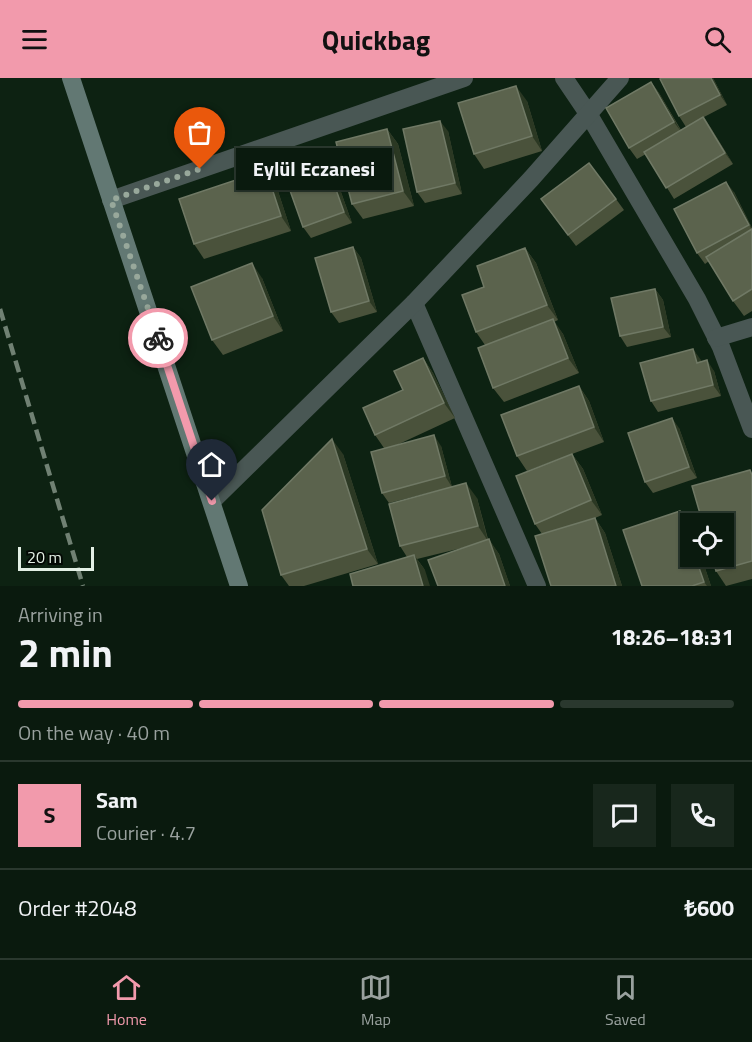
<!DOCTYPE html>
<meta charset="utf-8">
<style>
:root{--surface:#0a1a0e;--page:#18271c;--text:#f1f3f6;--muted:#99a19e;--line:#2a382e;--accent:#f29aac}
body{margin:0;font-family:"Titillium Web",sans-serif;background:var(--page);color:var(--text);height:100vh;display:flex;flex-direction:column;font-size:22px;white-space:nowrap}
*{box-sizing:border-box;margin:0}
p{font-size:20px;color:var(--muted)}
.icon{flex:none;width:33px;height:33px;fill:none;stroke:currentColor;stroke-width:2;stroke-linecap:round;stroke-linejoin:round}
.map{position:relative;height:508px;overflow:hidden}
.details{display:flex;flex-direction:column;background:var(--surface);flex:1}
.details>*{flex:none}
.tools{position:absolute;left:680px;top:435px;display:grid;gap:12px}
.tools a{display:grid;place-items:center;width:54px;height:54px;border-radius:0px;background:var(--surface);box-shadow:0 2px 4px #0004,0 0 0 2px var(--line);font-size:30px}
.scale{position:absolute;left:18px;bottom:15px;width:76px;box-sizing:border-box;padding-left:6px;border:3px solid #e3f0e5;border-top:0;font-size:16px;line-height:21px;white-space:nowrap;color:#e3f0e5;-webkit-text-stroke:4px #030904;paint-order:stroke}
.pin{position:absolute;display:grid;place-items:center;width:51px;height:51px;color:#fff;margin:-62px -26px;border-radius:50% 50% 50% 0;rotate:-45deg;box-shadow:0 0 6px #0007}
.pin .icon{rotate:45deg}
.courier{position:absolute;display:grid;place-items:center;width:60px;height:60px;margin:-30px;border:4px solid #f29aac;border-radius:50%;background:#fff;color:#222;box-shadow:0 2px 8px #0007}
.bubble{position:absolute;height:42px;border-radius:0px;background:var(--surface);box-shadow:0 2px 4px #0004,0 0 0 2px var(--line);font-size:20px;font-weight:700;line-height:42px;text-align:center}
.summary em{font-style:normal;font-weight:700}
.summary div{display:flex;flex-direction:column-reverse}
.summary{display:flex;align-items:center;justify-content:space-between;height:102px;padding:0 18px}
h1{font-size:39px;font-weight:700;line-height:45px}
.bar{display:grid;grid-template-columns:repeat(4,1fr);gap:9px 6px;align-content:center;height:72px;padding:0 18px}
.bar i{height:8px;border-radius:4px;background:var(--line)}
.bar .selected{background:var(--accent)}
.bar p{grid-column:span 4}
.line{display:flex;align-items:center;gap:15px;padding:0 18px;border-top:2px solid var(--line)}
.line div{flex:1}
.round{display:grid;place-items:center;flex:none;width:63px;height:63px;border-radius:0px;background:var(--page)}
header{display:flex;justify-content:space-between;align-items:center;height:78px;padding:0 18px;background:var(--accent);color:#111;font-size:27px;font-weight:700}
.tab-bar{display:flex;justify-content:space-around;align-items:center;height:84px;border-top:2px solid var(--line);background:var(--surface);font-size:16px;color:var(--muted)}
.tab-bar a{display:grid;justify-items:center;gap:3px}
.tab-bar .selected{color:var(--accent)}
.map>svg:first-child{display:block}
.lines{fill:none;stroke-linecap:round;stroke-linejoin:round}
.street{stroke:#495754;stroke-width:18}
.secondary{stroke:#627873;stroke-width:18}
.rail{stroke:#708173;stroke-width:4.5;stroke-dasharray:12 6;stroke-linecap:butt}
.wall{fill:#4a523b}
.shaded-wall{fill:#2b3823}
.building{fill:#5b634d;stroke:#707965;stroke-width:1.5}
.done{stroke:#98a89b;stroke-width:6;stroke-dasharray:0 10.8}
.route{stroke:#f29aac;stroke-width:8}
</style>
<header><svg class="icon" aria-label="menu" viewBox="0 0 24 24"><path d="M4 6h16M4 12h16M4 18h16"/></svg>Quickbag<svg class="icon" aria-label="search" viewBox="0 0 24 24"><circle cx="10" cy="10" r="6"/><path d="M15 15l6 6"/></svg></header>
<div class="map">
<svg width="752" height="508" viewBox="0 0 752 508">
<rect width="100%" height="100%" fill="#0d2212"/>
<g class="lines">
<g class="street">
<path d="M564,0L589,37L697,221L721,269L752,351"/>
<path d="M111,122L464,0"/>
<path d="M414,225L537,508"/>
<path d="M716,260L752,249"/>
<path d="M212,423L414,225L531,101L620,0"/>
</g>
<path class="secondary" d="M71,0L239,508"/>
<path class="rail" d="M0,231L83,508"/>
</g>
<g class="wall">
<path d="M661,0H713L727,27L704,39L733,86L674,121L646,76L637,81L629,70L651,4L659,15L681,52L686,49L679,38Z"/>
<path d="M527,23L542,73L484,91L474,76Z"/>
<path d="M387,51L398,66L414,128L363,141L352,126Z"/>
<path d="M448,53L462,116L425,125L417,114Z"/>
<path d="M332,89L352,145L311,160L303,149Z"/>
<path d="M276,107L291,153L204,181L194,166Z"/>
<path d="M734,114L752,150V233L744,238L733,223L709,183L705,186L697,175Z"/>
<path d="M616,121L624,132L576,168L549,132Z"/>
<path d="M353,169L361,180L377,234L339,245L331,234Z"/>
<path d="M525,170L536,185L558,242L554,244L563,256L579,295L504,324L493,310L485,267L476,254L484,209Z"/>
<path d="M262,200L283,253L223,277L212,262Z"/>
<path d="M655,211L663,222L671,259L627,269L620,258Z"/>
<path d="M693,271L701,284L714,293L721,318L658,334L651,323Z"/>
<path d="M423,280L433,295L455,340L399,366L441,368L452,409L389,425L382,415L384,370L375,357Z"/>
<path d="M579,308L589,323L604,364L572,376L583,391L602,437L595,440L605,455L622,508H551L542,456L535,446L561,380L527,393L517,378Z"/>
<path d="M679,350L697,400L653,415L645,404Z"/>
<path d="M343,376L378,486L304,508H289L281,497Z"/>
<path d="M752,394V501L726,508L716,493Z"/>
<path d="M477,420L488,461L499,476L510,508H438L466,469L417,481L425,492L407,479L400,468Z"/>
<path d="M680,433L690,448V478H701L711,508H642Z"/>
</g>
<g class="shaded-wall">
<path d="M711,0H713L727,27L720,17Z"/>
<path d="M651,4L659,15L682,55L674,44Z"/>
<path d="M516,8L527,23L542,73L532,58Z"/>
<path d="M703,39L711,50L733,86L725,75Z"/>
<path d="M440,43L448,53L462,116L455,105Z"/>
<path d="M387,51L398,66L414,128L403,113Z"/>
<path d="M324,78L332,89L352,145L344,134Z"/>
<path d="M266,92L276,107L291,153L281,138Z"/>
<path d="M726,104L734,114L752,150V152Z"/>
<path d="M353,169L361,180L377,234L369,223Z"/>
<path d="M525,170L536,185L558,242L547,227Z"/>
<path d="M252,185L262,200L283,253L273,238Z"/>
<path d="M655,211L663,222L671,259L663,249Z"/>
<path d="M553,241L563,256L579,295L568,280Z"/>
<path d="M693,271L701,282L704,296L697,285Z"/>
<path d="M423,280L433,295L455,340L444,325Z"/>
<path d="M707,282L714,293L721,318L713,307Z"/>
<path d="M579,308L589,323L604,364L594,349Z"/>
<path d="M672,340L679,350L697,400L689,389Z"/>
<path d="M434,357L441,368L452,409L445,398Z"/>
<path d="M332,361L343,376L378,486L367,471Z"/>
<path d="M572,376L583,391L602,437L591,422Z"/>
<path d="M466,405L477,420L488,463L478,448Z"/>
<path d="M680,433L690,448V463Z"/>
<path d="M595,440L605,455L622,508H616Z"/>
<path d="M489,461L499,476L510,508H505Z"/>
<path d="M414,477L425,492L430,508H423Z"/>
<path d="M695,478H701L711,508H707L704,504Z"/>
</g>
<g class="building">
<path d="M661,0H711L720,17L679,38L660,1Z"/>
<path d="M651,4L674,44L629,70L606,30Z"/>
<path d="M516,8L532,58L474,76L458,25Z"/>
<path d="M703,39L725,75L666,110L644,74Z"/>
<path d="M440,43L455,105L417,114L403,51Z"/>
<path d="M387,51L403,113L352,126L336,64Z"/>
<path d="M324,78L344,134L303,149L283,93Z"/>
<path d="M589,85L616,121L568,157L541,121Z"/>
<path d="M266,92L281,138L194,166L179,121Z"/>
<path d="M726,104L749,147L697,175L674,131Z"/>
<path d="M752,151V211L733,223L706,179Z"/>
<path d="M353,169L369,223L331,234L315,180Z"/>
<path d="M525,170L547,227L476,254L462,217L484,209L477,188Z"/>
<path d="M252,185L273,238L212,262L191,209Z"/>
<path d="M655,211L663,249L620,258L611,220Z"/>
<path d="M553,241L568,280L493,310L478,270Z"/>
<path d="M693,271L697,285L707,282L713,307L651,323L640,285Z"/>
<path d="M423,280L444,325L375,357L363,330L403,312L394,293Z"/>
<path d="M579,308L594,349L517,378L501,337Z"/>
<path d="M672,340L689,389L645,404L628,355Z"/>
<path d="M434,357L445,398L382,415L371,374Z"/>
<path d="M332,361L367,471L281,497L262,432Z"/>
<path d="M572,376L591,422L535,446L516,398Z"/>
<path d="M750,392L752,397V483L716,493L712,478H723V446H703L692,408Z"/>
<path d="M466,405L478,448L400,468L389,426Z"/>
<path d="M680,433L690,463V478H695L704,504L692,508H642L623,452Z"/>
<path d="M595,440L616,508H551L535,458Z"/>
<path d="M489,461L505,508H438L428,482Z"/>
<path d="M414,477L423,508H353L350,496Z"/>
</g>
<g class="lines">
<path class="done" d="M158,260L111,122L200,91"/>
<path class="route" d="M158,260L212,423"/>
</g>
</svg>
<div class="tools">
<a><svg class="icon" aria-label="locate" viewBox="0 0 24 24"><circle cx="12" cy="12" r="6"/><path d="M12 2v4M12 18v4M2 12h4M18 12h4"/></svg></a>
</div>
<div class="scale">20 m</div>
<div class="pin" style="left:200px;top:91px;background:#ea580c"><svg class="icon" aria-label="bag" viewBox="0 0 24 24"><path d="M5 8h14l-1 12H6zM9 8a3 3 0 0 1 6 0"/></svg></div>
<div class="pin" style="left:212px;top:423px;background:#1f2937"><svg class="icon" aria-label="home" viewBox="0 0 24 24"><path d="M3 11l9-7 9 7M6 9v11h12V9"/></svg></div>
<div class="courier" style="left:158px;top:260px"><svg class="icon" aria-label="bike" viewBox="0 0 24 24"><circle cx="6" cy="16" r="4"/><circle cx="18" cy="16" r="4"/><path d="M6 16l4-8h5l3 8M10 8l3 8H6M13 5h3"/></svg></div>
<div class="bubble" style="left:236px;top:70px;width:156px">Eylül Eczanesi</div>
</div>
<section class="details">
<div class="summary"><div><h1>2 min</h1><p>Arriving in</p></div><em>18:26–18:31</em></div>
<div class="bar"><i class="selected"></i><i class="selected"></i><i class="selected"></i><i></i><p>On the way · 40 m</p></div>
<div class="line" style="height:108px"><b class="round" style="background:var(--accent);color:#111">S</b><div><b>Sam</b><p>Courier · 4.7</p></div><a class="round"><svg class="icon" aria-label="chat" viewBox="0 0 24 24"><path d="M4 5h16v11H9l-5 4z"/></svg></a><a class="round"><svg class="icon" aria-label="phone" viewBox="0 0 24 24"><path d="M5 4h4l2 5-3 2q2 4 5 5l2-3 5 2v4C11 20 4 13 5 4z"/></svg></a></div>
<div class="line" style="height:78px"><div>Order #2048</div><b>₺600</b></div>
</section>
<nav class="tab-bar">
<a class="selected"><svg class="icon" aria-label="home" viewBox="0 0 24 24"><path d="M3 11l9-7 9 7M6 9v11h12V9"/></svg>Home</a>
<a><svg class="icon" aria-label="map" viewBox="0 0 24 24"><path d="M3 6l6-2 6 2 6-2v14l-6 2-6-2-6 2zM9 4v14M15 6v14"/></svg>Map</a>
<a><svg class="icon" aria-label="saved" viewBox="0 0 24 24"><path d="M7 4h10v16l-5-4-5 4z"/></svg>Saved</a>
</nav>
